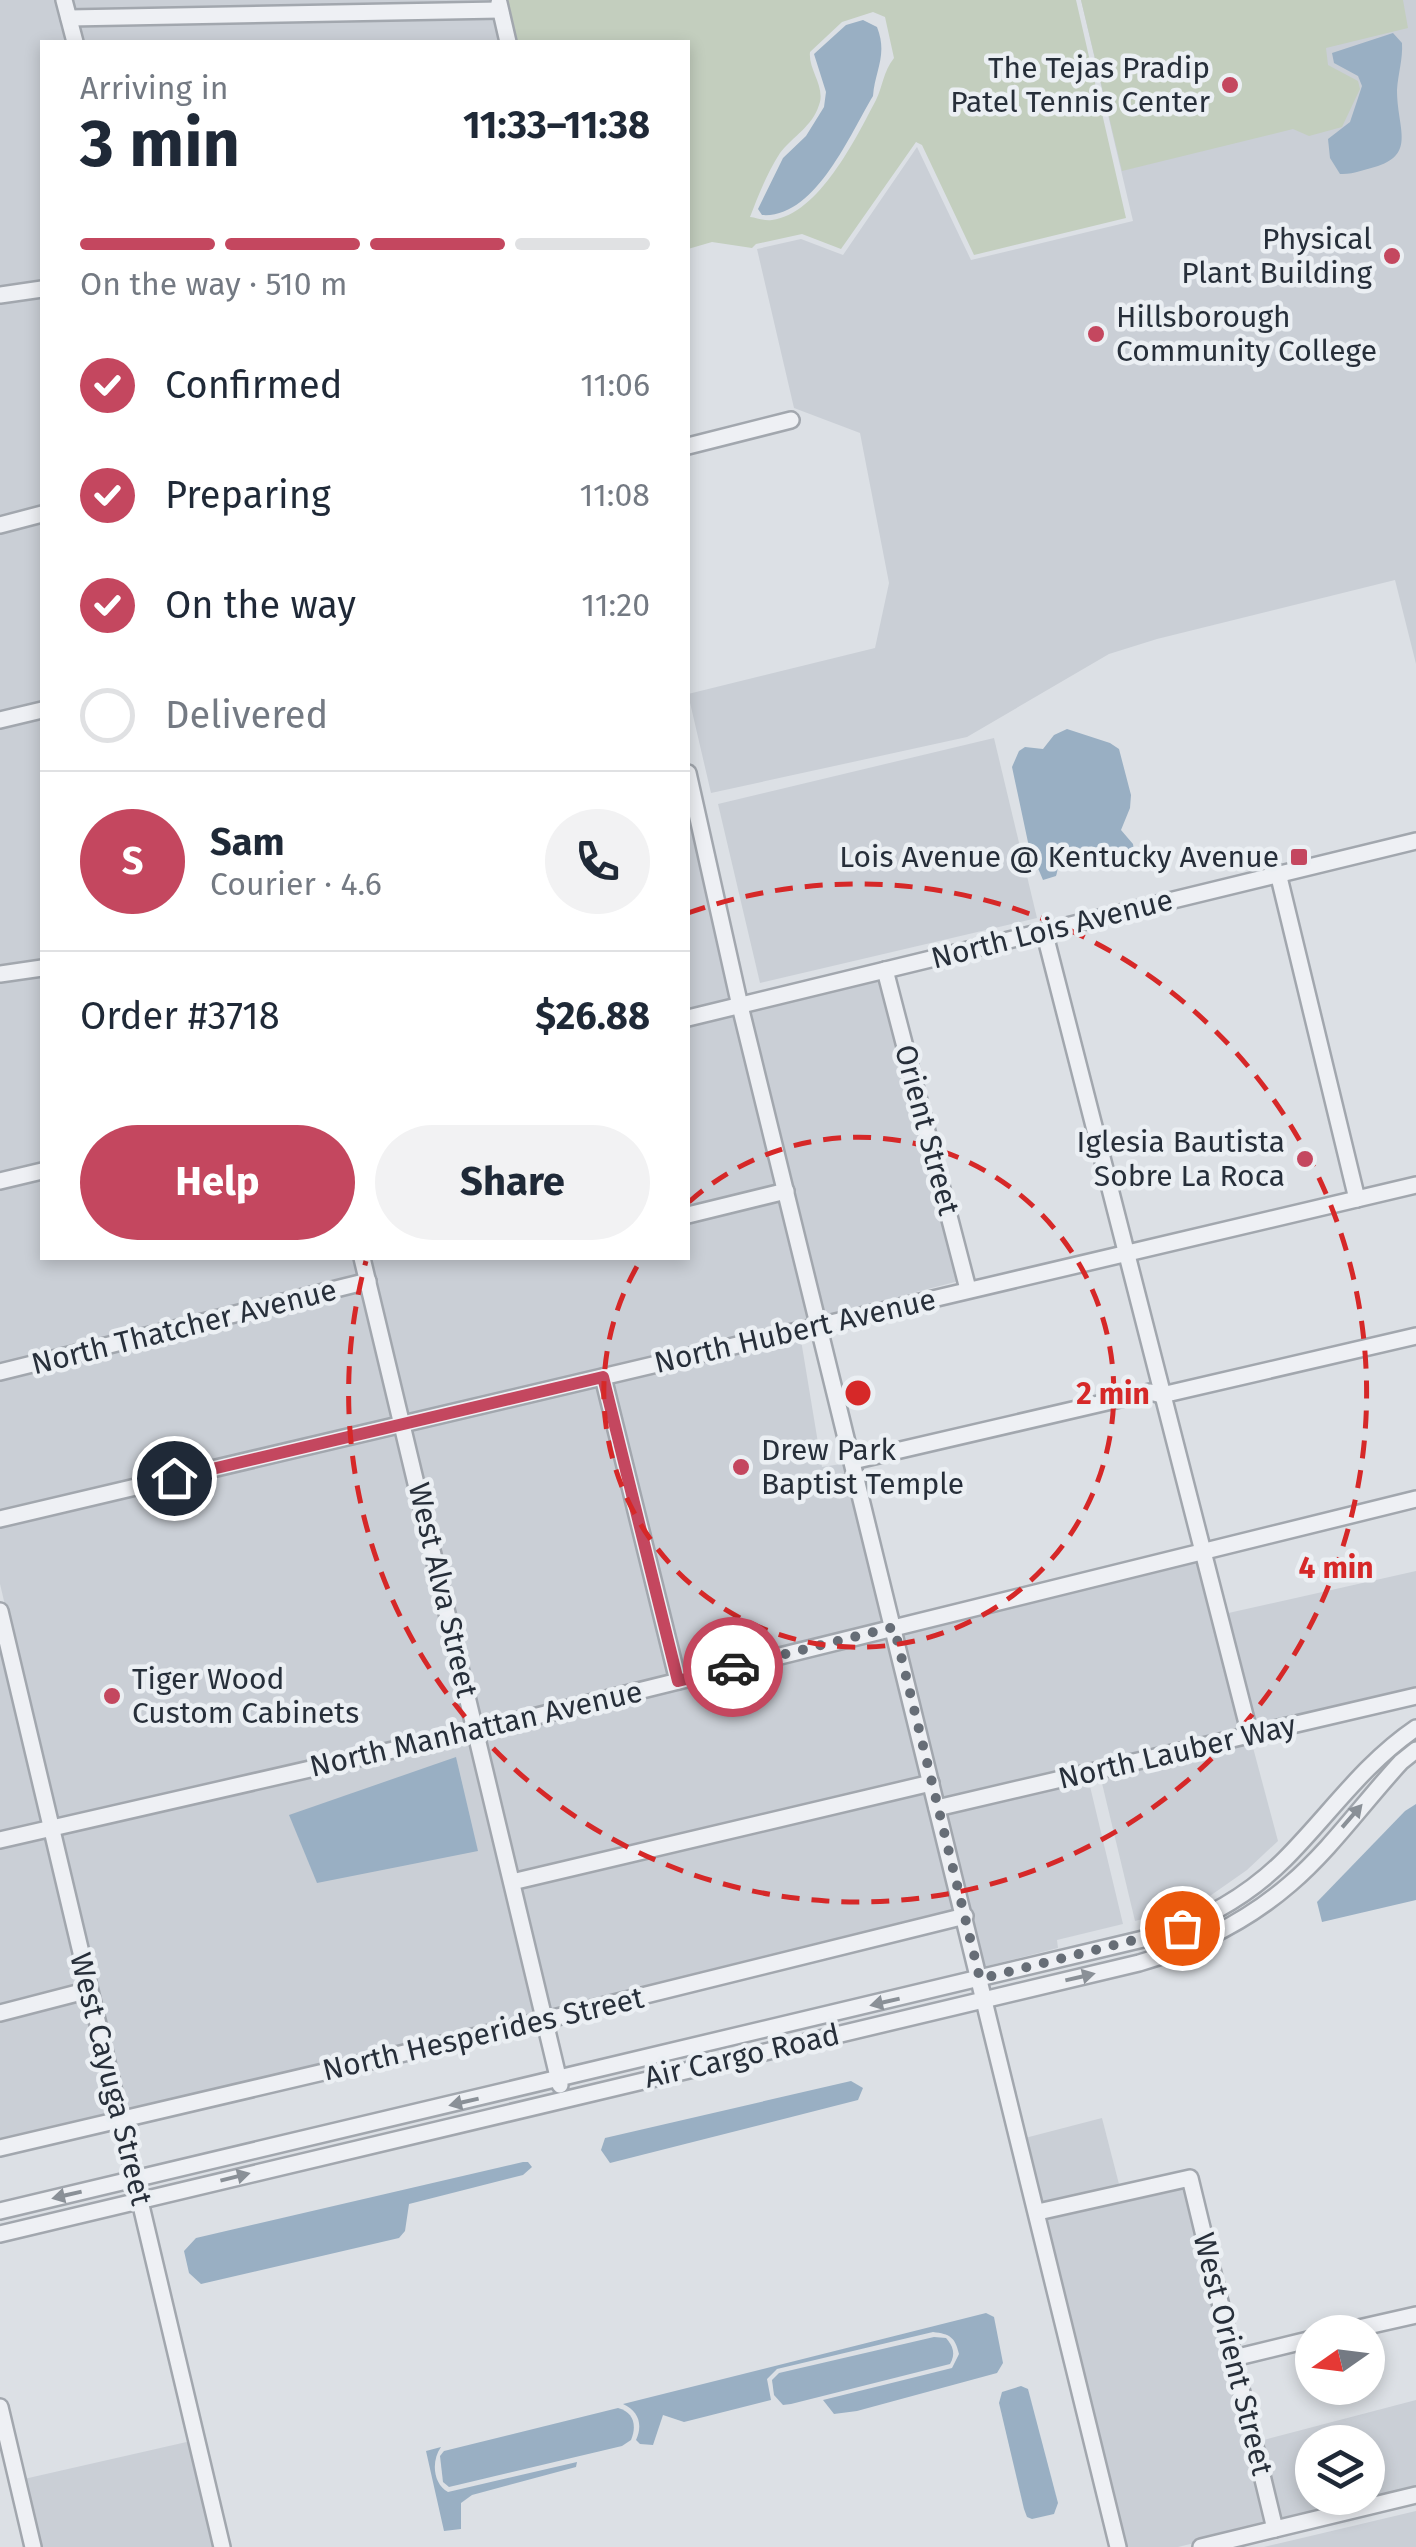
<!DOCTYPE html>
<meta charset="utf-8">
<style>
:root{--surface:#fff;--page:#f2f2f3;--text:#1f2937;--muted:#747a83;--line:#e0e1e3;--accent:#c4475f}
body{margin:0;font-family:"Fira Sans",sans-serif;background:var(--page);color:var(--text);height:100vh;display:flex;flex-direction:column;font-size:38px;white-space:nowrap}
*{box-sizing:border-box;margin:0}
p{font-size:32px;color:var(--muted)}
.icon{flex:none;width:55px;height:55px;fill:none;stroke:currentColor;stroke-width:2;stroke-linecap:round;stroke-linejoin:round}
.map{position:relative;flex:1;overflow:hidden}
.sheet{position:absolute;left:40px;top:40px;width:650px;height:1220px;display:flex;flex-direction:column;background:var(--surface);border-radius:0px;box-shadow:0 5px 15px #0003}
.sheet>*{flex:none}
.needle{width:65px;rotate:256deg}
.tools{position:absolute;left:1295px;top:2315px;display:grid;gap:20px}
.tools a{display:grid;place-items:center;width:90px;height:90px;border-radius:50%;background:var(--surface);box-shadow:0 5px 15px #0003;font-size:50px}
.pin{position:absolute;display:grid;place-items:center;width:85px;height:85px;color:#fff;margin:-42px;border:5px solid #fff;border-radius:50%;box-shadow:0 2px 10px #0007}
.courier{position:absolute;display:grid;place-items:center;width:100px;height:100px;margin:-50px;border:8px solid #c4475f;border-radius:50%;background:#fff;color:#222;box-shadow:0 2px 12px #0007}
.headline em{font-style:normal;font-weight:700}
.headline div{display:flex;flex-direction:column-reverse}
.headline{display:flex;align-items:center;justify-content:space-between;height:170px;padding:0 40px}
h1{font-size:65px;font-weight:700;line-height:75px}
.bar{display:grid;grid-template-columns:repeat(4,1fr);gap:15px 10px;align-content:center;height:120px;padding:0 40px}
.bar i{height:12px;border-radius:8px;background:var(--line)}
.bar .current{background:var(--accent)}
.bar p{grid-column:span 4}
.line{display:flex;align-items:center;gap:25px;padding:0 40px;border-top:2px solid var(--line)}
.line div{flex:1}
.round{display:grid;place-items:center;flex:none;width:105px;height:105px;border-radius:52px;background:var(--page)}
ol{padding:0 40px;list-style:none}
li{display:flex;align-items:center;gap:30px;height:110px}
li p{margin-inline-start:auto}
li .icon{padding:10px;border-radius:50%;background:var(--accent);color:#fff;stroke-width:4}
li:last-child{color:var(--muted)}
li i{width:55px;height:55px;border:5px solid var(--line);border-radius:50%}
.cta{display:flex;gap:20px;margin-top:auto;padding:20px 40px}
.cta a{flex:1;height:115px;border-radius:60px;background:var(--accent);color:#fff;font-size:40px;font-weight:700;line-height:115px;text-align:center}
.cta a+a{background:var(--page);color:var(--text)}
.map>svg:first-child{display:block}
.built{fill:#cacfd6;fill-rule:evenodd}
.green{fill:#c3cebe;fill-rule:evenodd}
.water{fill:#99afc3}
.lines{fill:none;stroke-linecap:round;stroke-linejoin:round}
.minor-casing{stroke:#a2a7ae;stroke-width:20}
.minor{stroke:#eef0f4;stroke-width:15}
.oneway{fill:#8a9097}
.done{stroke:#666d76;stroke-width:10;stroke-dasharray:0 18}
.route{stroke:#c4475f;stroke-width:12}
.ring{fill:none;stroke:#d62828;stroke-width:5;stroke-dasharray:18 12}
.poi-dot{fill:#c4475f;stroke:#ebeff3;stroke-width:4}
.labels{text-anchor:middle;dominant-baseline:central;stroke-width:9;stroke-linejoin:round;paint-order:stroke}
.poi-label{font-size:30px;fill:#272f3a;stroke:#ebeff3;text-anchor:end}
.street-label{font-size:30px;fill:#272f3a;stroke:#ebeff3}
.centre{fill:#d62828;stroke:#ebeff3;stroke-width:5}
.ring-label{font-size:30px;text-anchor:middle;font-weight:bold;fill:#d62828;stroke:#ebeff3;stroke-width:9;stroke-linejoin:round;paint-order:stroke}
</style>
<div class="map">
<svg width="1416" height="2547" viewBox="0 0 1416 2547">
<rect width="100%" height="100%" fill="#dce0e5"/>
<g class="built">
<path d="M0,0H58L68,42H42V283L0,289Z"/>
<path d="M71,0H490L492,4L74,13Z"/>
<path d="M1081,0H1416V664L1395,580L1157,639L1109,654L967,737L711,793L688,694L875,648L889,583L860,433L794,408L757,249L801,239L843,255L917,147L971,260L1133,221Z"/>
<path d="M495,15L502,42H81L77,24Z"/>
<path d="M42,294V509L0,519V300Z"/>
<path d="M42,520V704L0,715V530Z"/>
<path d="M42,716V963L0,969V726Z"/>
<path d="M994,738L1037,918L760,983L718,804Z"/>
<path d="M695,827L733,1002L688,1013V828Z"/>
<path d="M42,974V1166L0,1176V980Z"/>
<path d="M881,977L959,1281L823,1316L748,1010Z"/>
<path d="M736,1013L779,1187L688,1210V1024Z"/>
<path d="M42,1177V1258H356L361,1277L0,1366V1187Z"/>
<path d="M781,1198L811,1319L408,1418L369,1258H688V1221Z"/>
<path d="M363,1288L396,1420L0,1513V1378Z"/>
<path d="M800,1334L822,1467L847,1463L887,1623L683,1674L610,1381Z"/>
<path d="M598,1384L671,1677L481,1724L411,1428Z"/>
<path d="M399,1431L469,1727L56,1822L0,1584V1525Z"/>
<path d="M1197,1558L1242,1731L942,1801L901,1631Z"/>
<path d="M1416,1571V1701L1254,1728L1224,1614Z"/>
<path d="M889,1634L924,1779L517,1876L483,1735Z"/>
<path d="M0,1638L44,1824L0,1834Z"/>
<path d="M471,1738L537,2016L125,2112L58,1832Z"/>
<path d="M1251,1740L1278,1841L1247,1870L1197,1905L1135,1921L1100,1775Z"/>
<path d="M1088,1778L1123,1924L1057,1940L1058,1948L983,1967L945,1812Z"/>
<path d="M927,1790L957,1912L549,2013L519,1886Z"/>
<path d="M46,1835L82,1986L0,2007V1845Z"/>
<path d="M85,1997L113,2115L0,2142V2019Z"/>
<path d="M1102,2118L1120,2188L1042,2205L1025,2138Z"/>
<path d="M1185,2185L1268,2525L1178,2547H1125L1045,2216Z"/>
<path d="M1416,2400V2490L1280,2522L1260,2441ZM1312,2442H1368V2498H1312Z"/>
<path d="M191,2441L216,2547H40L24,2479Z"/>
<path d="M1416,2511V2547H1264Z"/>
</g>
<g class="green">
<path d="M505,0H1076L1126,218L974,255L922,145L916,142L841,249L802,234L756,244L752,248L712,242L688,249V42H515ZM873,12L885,17L894,58C883,72 883,86 876,100C856,138 819,214 772,220C764,221 758,218 750,217C758,196 767,173 780,153C793,136 812,127 819,105C826,87 808,70 810,52L842,22Z"/>
<path d="M1081,0H1403L1408,28L1326,48L1328,65L1358,81L1360,89L1342,127L1309,136L1293,129L1122,171Z"/>
</g>
<g class="water">
<path d="M863,20L877,27C888,55 875,70 873,96C850,134 815,219 762,215L758,209L783,158L806,136L824,107L826,92L814,54L846,25Z"/>
<path d="M1393,33L1402,43C1403,59 1398,74 1397,90C1397,128 1416,153 1378,166C1366,169 1352,175 1340,174L1330,158L1328,139L1350,122L1362,86L1358,76L1334,63L1332,53Z"/>
<path d="M1067,729L1110,743L1119,749L1131,795L1130,808L1121,830L1133,844L1134,851C1110,884 1076,843 1061,861C1057,865 1058,871 1056,876L1043,880L1029,847L1012,767L1019,751L1025,747L1043,749L1054,735Z"/>
<path d="M456,1757L478,1851L317,1883L289,1815Z"/>
<path d="M1416,1804V1900L1322,1922L1317,1902L1405,1811Z"/>
<path d="M851,2081L863,2088L858,2100L610,2163L601,2150L605,2138Z"/>
<path d="M523,2162H528L532,2167L523,2175L409,2204L405,2231L399,2238L201,2284L189,2273L184,2251L196,2238Z"/>
<path d="M986,2313L994,2317L1003,2363L997,2373L857,2411L834,2414L823,2400L952,2368L959,2354C955,2337 950,2334 933,2332L777,2369L767,2379L771,2400L684,2422L663,2415L653,2445L640,2444L636,2440C643,2425 639,2411 623,2404Z"/>
<path d="M934,2337L946,2338C953,2346 956,2354 950,2364L791,2404L783,2405L774,2395L772,2380L779,2373Z"/>
<path d="M1021,2386L1028,2389L1058,2503L1054,2514L1032,2519L1027,2517L1024,2509L999,2403L1002,2392Z"/>
<path d="M618,2408C634,2412 637,2426 631,2440L622,2446L449,2487L443,2482L440,2456L444,2451Z"/>
<path d="M441,2447C431,2461 433,2484 448,2492L577,2462L576,2467L472,2495L461,2503V2529L444,2531L426,2451Z"/>
</g>
<g class="lines">
<g class="minor-casing">
<g id="minor">
<path d="M64,0L75,42"/>
<path d="M499,3L508,42"/>
<path d="M69,18L500,10"/>
<path d="M0,295L42,289"/>
<path d="M688,446L791,420"/>
<path d="M0,525L42,514"/>
<path d="M0,720L42,710"/>
<path d="M688,773L740,1006L1118,2547"/>
<path d="M1278,873L1357,1199"/>
<path d="M1044,931L1250,1735"/>
<path d="M885,970L968,1289"/>
<path d="M0,974L42,968"/>
<path d="M688,1018L1416,841"/>
<path d="M0,1181L42,1171"/>
<path d="M688,1215L786,1191"/>
<path d="M362,1258L560,2085"/>
<path d="M0,1372L368,1281"/>
<path d="M603,1377L678,1681"/>
<path d="M853,1461L1150,1392L1162,1395L1416,1336"/>
<path d="M0,1519L1416,1185"/>
<path d="M0,1611L222,2547"/>
<path d="M937,1808L1416,1696"/>
<path d="M0,1840L476,1731L1416,1499"/>
<path d="M512,1882L931,1783"/>
<path d="M0,2013L89,1990"/>
<path d="M0,2148L545,2020L965,1916"/>
<path d="M0,2211L1160,1935C1206,1919 1250,1894 1285,1859C1329,1815 1363,1764 1416,1728"/>
<path d="M1038,2212L1190,2178L1275,2529"/>
<path d="M0,2234L1139,1963C1195,1947 1246,1922 1290,1884C1331,1849 1364,1802 1401,1762L1416,1750"/>
<path d="M1341,2332L1416,2315"/>
<path d="M1234,2358L1312,2339"/>
<path d="M0,2407L33,2547"/>
<path d="M1201,2547L1416,2495"/>
</g>
</g>
<use href="#minor" class="minor"/>
</g>
<defs><path id="oneway-solid" d="M-6-.8H1V-3.2L6.5 0L1 3.2V.8H-6Z" transform="scale(2.5)"/></defs>
<g class="oneway">
<use href="#oneway-solid" transform="translate(1352 1816) rotate(-49)"/>
<use href="#oneway-solid" transform="translate(1080 1977) rotate(-13)"/>
<use href="#oneway-solid" transform="translate(885 2002) rotate(167)"/>
<use href="#oneway-solid" transform="translate(464 2102) rotate(167)"/>
<use href="#oneway-solid" transform="translate(235 2177) rotate(-14)"/>
<use href="#oneway-solid" transform="translate(67 2195) rotate(167)"/>
</g>
<g class="lines">
<path class="done" d="M733,1667L894,1627L980,1979L1182,1928"/>
<path class="route" d="M174,1478L603,1377L678,1681L733,1667"/>
</g>
<g class="ring">
<path d="M689 1202A255 255 0 1 1 642 1258"/>
<path d="M688 913A509 509 0 1 1 366 1261"/>
</g>
<g class="poi-dot">
<circle cx="1230" cy="85" r="10"/>
<circle cx="1392" cy="256" r="10"/>
<circle cx="1096" cy="334" r="10"/>
<rect x="1289" y="847" width="20" height="20" rx="5"/>
<circle cx="1305" cy="1159" r="10"/>
<circle cx="741" cy="1467" r="10"/>
<circle cx="112" cy="1696" r="10"/>
</g>
<g class="labels">
<g class="poi-label">
<text x="1210" y="68">The Tejas Pradip<tspan x="1210" dy="34">Patel Tennis Center</tspan></text>
<text x="1372" y="239">Physical<tspan x="1372" dy="34">Plant Building</tspan></text>
<text x="1116" y="317" text-anchor="start">Hillsborough<tspan x="1116" dy="34">Community College</tspan></text>
<text x="1279" y="857">Lois Avenue @ Kentucky Avenue</text>
<text x="1285" y="1142">Iglesia Bautista<tspan x="1285" dy="34">Sobre La Roca</tspan></text>
<text x="761" y="1450" text-anchor="start">Drew Park<tspan x="761" dy="34">Baptist Temple</tspan></text>
<text x="132" y="1679" text-anchor="start">Tiger Wood<tspan x="132" dy="34">Custom Cabinets</tspan></text>
</g>
<g class="street-label">
<text transform="translate(1052 929) rotate(-14)">North Lois Avenue</text>
<text transform="translate(927 1130) rotate(75)">Orient Street</text>
<text transform="translate(184 1327) rotate(-14)">North Thatcher Avenue</text>
<text transform="translate(795 1331) rotate(-13)">North Hubert Avenue</text>
<text transform="translate(443 1590) rotate(77)">West Alva Street</text>
<text transform="translate(476 1729) rotate(-13)">North Manhattan Avenue</text>
<text transform="translate(1177 1752) rotate(-13)">North Lauber Way</text>
<text transform="translate(483 2034) rotate(-13)">North Hesperides Street</text>
<text transform="translate(742 2056) rotate(-13)">Air Cargo Road</text>
<text transform="translate(111 2079) rotate(76)">West Cayuga Street</text>
<text transform="translate(1233 2354) rotate(76)">West Orient Street</text>
</g>
</g>
<circle cx="858" cy="1393" r="15" class="centre"/>
<g class="ring-label">
<text x="1113" y="1404">2 min</text>
<text x="1336" y="1578">4 min</text>
</g>
</svg>
<div class="tools">
<a><svg class="needle" viewBox="-14 -14 28 28"><path d="M0-13l5 13h-10z" fill="#e53935"/><path d="M0 13l5-13h-10z" fill="#747a83"/></svg></a>
<a><svg class="icon" aria-label="layers" viewBox="0 0 24 24"><path d="M12 4l9 5-9 5-9-5zM3 14l9 5 9-5"/></svg></a>
</div>
<div class="pin" style="left:1182px;top:1928px;background:#ea580c"><svg class="icon" aria-label="bag" viewBox="0 0 24 24"><path d="M5 8h14l-1 12H6zM9 8a3 3 0 0 1 6 0"/></svg></div>
<div class="pin" style="left:174px;top:1478px;background:#1f2937"><svg class="icon" aria-label="home" viewBox="0 0 24 24"><path d="M3 11l9-7 9 7M6 9v11h12V9"/></svg></div>
<div class="courier" style="left:733px;top:1667px"><svg class="icon" aria-label="car" viewBox="0 0 24 24"><path d="M5 17H2v-5l4-1 3-4h7l3 4 3 1v5h-3M9 17h6M6 11h13"/><circle cx="7" cy="17" r="2"/><circle cx="17" cy="17" r="2"/></svg></div>
<section class="sheet">
<div class="headline"><div><h1>3 min</h1><p>Arriving in</p></div><em>11:33–11:38</em></div>
<div class="bar"><i class="current"></i><i class="current"></i><i class="current"></i><i></i><p>On the way · 510 m</p></div>
<ol>
<li><svg class="icon" aria-label="check" viewBox="0 0 24 24"><path d="M5 12l5 5 9-10"/></svg>Confirmed<p>11:06</p></li>
<li><svg class="icon" aria-label="check" viewBox="0 0 24 24"><path d="M5 12l5 5 9-10"/></svg>Preparing<p>11:08</p></li>
<li><svg class="icon" aria-label="check" viewBox="0 0 24 24"><path d="M5 12l5 5 9-10"/></svg>On the way<p>11:20</p></li>
<li><i></i>Delivered</li>
</ol>
<div class="line" style="height:180px"><b class="round" style="background:var(--accent);color:#fff">S</b><div><b>Sam</b><p>Courier · 4.6</p></div><a class="round"><svg class="icon" aria-label="phone" viewBox="0 0 24 24"><path d="M5 4h4l2 5-3 2q2 4 5 5l2-3 5 2v4C11 20 4 13 5 4z"/></svg></a></div>
<div class="line" style="height:130px"><div>Order #3718</div><b>$26.88</b></div>
<div class="cta"><a>Help</a><a>Share</a></div>
</section>
</div>
